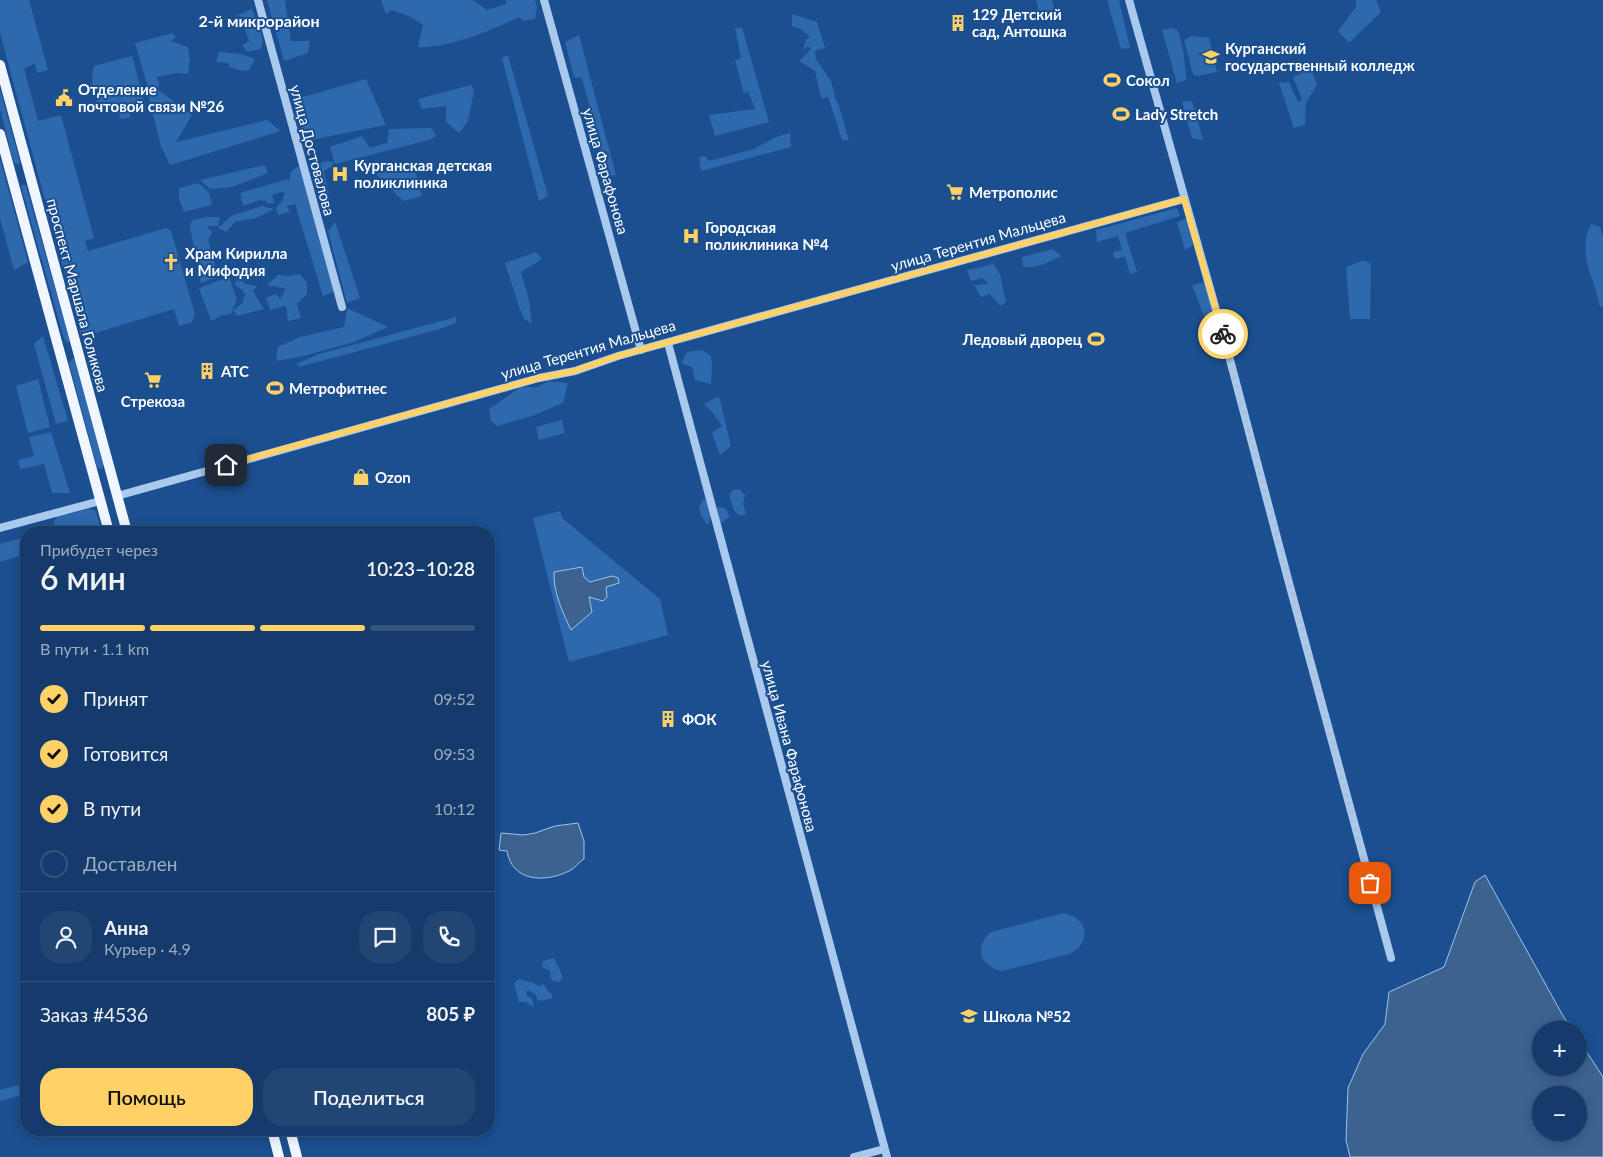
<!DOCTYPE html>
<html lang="ru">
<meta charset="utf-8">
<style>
:root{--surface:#143b6b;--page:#214673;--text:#f1f3f6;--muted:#9dadc1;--line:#33557e;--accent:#ffd166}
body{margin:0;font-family:Lato,sans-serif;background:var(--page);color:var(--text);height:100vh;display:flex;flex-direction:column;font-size:19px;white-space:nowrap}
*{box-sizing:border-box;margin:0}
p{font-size:16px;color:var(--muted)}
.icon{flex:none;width:28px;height:28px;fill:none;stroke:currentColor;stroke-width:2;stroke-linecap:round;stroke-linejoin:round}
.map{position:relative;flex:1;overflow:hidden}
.panel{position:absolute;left:20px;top:526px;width:475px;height:610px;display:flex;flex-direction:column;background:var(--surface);border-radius:20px;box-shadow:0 2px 12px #0003,0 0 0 1px var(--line)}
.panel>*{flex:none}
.fabs{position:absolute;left:1532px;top:1021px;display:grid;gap:10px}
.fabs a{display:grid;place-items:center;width:55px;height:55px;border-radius:50%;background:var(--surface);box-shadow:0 2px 12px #0003,0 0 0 1px var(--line);font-size:25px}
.pin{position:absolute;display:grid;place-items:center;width:42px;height:42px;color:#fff;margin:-21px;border-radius:10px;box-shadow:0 2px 8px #0006}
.courier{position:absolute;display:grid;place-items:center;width:50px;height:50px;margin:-25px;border:4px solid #ffd166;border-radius:50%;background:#fff;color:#222;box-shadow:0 1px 6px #0007}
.summary em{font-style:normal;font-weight:600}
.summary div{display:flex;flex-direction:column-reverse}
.summary{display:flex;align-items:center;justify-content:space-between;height:85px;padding:0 20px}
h1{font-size:32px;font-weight:600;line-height:38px}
.bar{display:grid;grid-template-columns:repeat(4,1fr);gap:8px 5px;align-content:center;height:60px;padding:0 20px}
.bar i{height:6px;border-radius:4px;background:var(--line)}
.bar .current{background:var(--accent)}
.bar p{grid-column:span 4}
.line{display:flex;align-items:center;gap:12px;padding:0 20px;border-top:1px solid var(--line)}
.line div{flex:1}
.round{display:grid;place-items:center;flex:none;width:52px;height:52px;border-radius:20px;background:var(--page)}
ol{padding:0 20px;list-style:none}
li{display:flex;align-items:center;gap:15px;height:55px}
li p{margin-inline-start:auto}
li .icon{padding:5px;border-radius:50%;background:var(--accent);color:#111;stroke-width:4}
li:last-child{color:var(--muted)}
li i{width:28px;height:28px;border:2px solid var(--line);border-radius:50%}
.button{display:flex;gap:10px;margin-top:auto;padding:10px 20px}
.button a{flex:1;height:58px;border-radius:20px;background:var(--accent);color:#111;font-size:20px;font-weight:600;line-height:58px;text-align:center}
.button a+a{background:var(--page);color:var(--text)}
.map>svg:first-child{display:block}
.green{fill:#2e69ad}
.water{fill:#3c6290;stroke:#9cc4f0;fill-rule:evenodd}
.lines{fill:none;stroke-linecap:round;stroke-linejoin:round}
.minor{stroke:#a9c9ee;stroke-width:8}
.major{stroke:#f0f6ff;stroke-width:10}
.done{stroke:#afc1d8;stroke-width:5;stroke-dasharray:0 9}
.route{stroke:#ffd166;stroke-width:6}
.labels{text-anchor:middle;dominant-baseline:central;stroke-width:4;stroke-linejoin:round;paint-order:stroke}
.poi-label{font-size:15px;font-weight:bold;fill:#fff;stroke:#1b4f8f;text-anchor:start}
.street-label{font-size:15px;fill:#fff;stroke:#1b4f8f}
.neighbourhood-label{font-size:16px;font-weight:bold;fill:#fff;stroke:#1b4f8f}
</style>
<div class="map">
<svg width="1603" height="1157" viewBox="0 0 1603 1157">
<rect width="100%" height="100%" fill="#1b4f8f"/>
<g class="green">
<path d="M0,0H29L48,70L37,73L35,64L24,68L38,121L61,115L94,238L85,241L88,251L166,228L171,231L195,314L192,322L179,326L174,309L82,337L0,33Z"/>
<path d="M267,0H285L291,41H310L308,53L284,61Z"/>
<path d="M381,0H473L487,10L506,4V0H535L537,7L535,19L522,21L520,17C488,31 454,47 418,47L423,25L411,17L392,10L386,14Z"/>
<path d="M1036,0H1052L1055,11L1054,15L1043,18L1040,16Z"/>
<path d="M1107,0H1119L1130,48L1121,49Z"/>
<path d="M1356,0H1376L1381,12L1349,43L1338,31L1356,7Z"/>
<path d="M252,9L263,39L261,49L247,52L242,45L249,41L244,27V17L236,16Z"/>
<path d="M792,14L817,22L825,48L815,51L816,59L831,81L836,101L838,103L849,140H842L828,97L821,98L815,71L799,61L811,49L808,46L803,50L806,40L810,37L801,29L792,26Z"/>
<path d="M742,27L769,122L715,136L709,115L755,109L748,91L744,94L735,60L741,58L735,28Z"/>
<path d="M1173,28L1178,31C1184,48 1185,63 1186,80L1177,83L1162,30Z"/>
<path d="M173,33L176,38L170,41L188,47L190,59L188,74L176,73L156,77L159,82L158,91H160L192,115L176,142L267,120L281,131L170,165L161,146L148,95L150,94L135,43Z"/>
<path d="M579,35L616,175L608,176L582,78L574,77L565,42Z"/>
<path d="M1192,36L1209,38L1217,72L1196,76L1193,74L1184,40Z"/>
<path d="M219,52L242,54L255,59L249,70L243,71L229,67V63L216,62Z"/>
<path d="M508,55L548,196L539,201L502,58Z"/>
<path d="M132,56L146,108L131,112L129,118L120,119L117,107L101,111C94,96 89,83 94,66Z"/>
<path d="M1311,69L1317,85L1306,103L1305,125L1294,128L1279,83L1289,82L1298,102L1302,99L1293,77Z"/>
<path d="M366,79L386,125L306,141L293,100Z"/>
<path d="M471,85L474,91L468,121L459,133L446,122V106L422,109L418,99Z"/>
<path d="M0,89L20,162L19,165L14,163L0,109Z"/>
<path d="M1192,101L1203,140L1192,138L1182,102Z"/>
<path d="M431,128L436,136L429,140L335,164L330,147L362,136L370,148L387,143L389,129Z"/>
<path d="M790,133L791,147L701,171L699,157L705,156L709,161L754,149L776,137Z"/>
<path d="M0,159L28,262L14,270L0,218Z"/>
<path d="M326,161L333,162V166L324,171L332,212L323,213L313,172L317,164Z"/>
<path d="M302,164L338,290L323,296L295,204L287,206L290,212L278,215L276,208L282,201L285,193L281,192L272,195L274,203L268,204L266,201L260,200L243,206L240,193L288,179L289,182L291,171Z"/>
<path d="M265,165L268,173L232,187L210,189L200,180Z"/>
<path d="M414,166L422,196L403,201L376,174Z"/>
<path d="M199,183L209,193L212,205L184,212L179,199V188Z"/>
<path d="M24,184L26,186L70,341L67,343L64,339L21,186Z"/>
<path d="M262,206L274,209L256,218L235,222L226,232L218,228L231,216Z"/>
<path d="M1177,208L1180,216L1125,233L1137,272L1130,274L1125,257L1115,259L1113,252L1122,250L1118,236L1121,235L1097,242L1096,230Z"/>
<path d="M206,217H220L218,226H207L212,232L208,240L214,259L216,277L201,283L190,227L192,220Z"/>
<path d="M1188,218L1193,245L1185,250L1177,222Z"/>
<path d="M335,222L360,298L347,303L328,231Z"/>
<path d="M1591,224L1600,227L1603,237V308L1600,307C1595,279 1576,254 1591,224Z"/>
<path d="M1053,249L1061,256C1052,261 1032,271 1023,266L1022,257Z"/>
<path d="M536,252L542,259L521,272L528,296L532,323L524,319L519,307L505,263Z"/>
<path d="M1364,260L1371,264L1370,319H1350L1346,267Z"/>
<path d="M994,264L1000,274L1006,302L1000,306L990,294L981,297L974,285L989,284L982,278L971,281L967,270Z"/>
<path d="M300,274L307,283V294L297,304L301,318L288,321L286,306L270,310L266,298L276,294L280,299L285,290L284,288L267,285L278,275L289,276Z"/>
<path d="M229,277L237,299L231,314L222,315L211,321L199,288Z"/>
<path d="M238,279L246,284L257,286L253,291L264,309L237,316L233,310L242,304L245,294L241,289L234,284Z"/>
<path d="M1205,282L1215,324L1208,326L1192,285Z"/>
<path d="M347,308L388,327L354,342L300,357L276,361L278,347L300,337L344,327Z"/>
<path d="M456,317V323L440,329L299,367L296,364L319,354Z"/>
<path d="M43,336L68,421L56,424L34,344Z"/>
<path d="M702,350L711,356L712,365L711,384L695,380L692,367L681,363L687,352Z"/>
<path d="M72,359H75L76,362L104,465L101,469L97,467L69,363Z"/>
<path d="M38,379L50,427L28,433L16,386Z"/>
<path d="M549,381L568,383L563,403L532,416L497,426L491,421L489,409L521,387H537Z"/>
<path d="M719,396L731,446L720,455L712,433L722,426L713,413L704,404Z"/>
<path d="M562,420L565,433L539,440L536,427Z"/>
<path d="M51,432L70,493H52L44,464L20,469L18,460L34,456L29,437Z"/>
<path d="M740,489L745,495L743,504L746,514L739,516L734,510L729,495L733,490Z"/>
<path d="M704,498L710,506L725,508L730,516L718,526L711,515L708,525L701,516L699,506Z"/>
<path d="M89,509L95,510L102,532H55L54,521L57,517Z"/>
<path d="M560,511L562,518L660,599L668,635L569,662L533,518Z"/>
<path d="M26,537V554L0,562V544Z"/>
<path d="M1064,913C1089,919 1092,943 1069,954L1002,971C980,967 973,947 991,932Z"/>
<path d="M554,958L563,977L559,982L552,981L550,975V971L542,967L543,961Z"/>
<path d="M519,979L534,983L539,986L544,984L547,990L552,994V998L541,1001L537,999L535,994L528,990L526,992L527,996L532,998L534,1008L526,1002H519L514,983Z"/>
<path d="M26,1083V1094L0,1101V1090Z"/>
</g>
<g class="water">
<path d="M582,567L584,577L590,582L612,576L618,578L619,583L606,587L607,597L603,601L589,597L592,612L571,630C563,613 553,592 554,572Z"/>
<path d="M578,823L584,841V859C578,862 575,869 569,871C545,883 512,882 507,851L499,850L501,833L524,835L535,833L555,826Z"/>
<path d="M1485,875L1562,1014L1572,1030H1541V1068H1579V1040L1603,1077V1157H1350L1346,1140L1348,1088L1363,1054L1385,1024L1389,992L1444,967L1475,882ZM1541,1095H1579V1132H1541Z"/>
</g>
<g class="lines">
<g class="minor">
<path d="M258,0L342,307"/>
<path d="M544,0L641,350"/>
<path d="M1129,0L1229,356L1289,583L1391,958"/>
<path d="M668,343L887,1157"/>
<path d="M117,496L539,378L575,371L618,356L1184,199"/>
<path d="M0,528L100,501"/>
<path d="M854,1157L884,1149"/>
</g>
<g class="major">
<path d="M0,65L127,532"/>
<path d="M0,134L109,532"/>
<path d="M272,1130L279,1157"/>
<path d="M290,1130L297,1157"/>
</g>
</g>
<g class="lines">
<path class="done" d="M1223,334L1370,883"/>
<path class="route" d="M226,465L539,378L574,371L618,356L1184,199L1223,334"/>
</g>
<defs>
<g id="building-bare" transform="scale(1.35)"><path d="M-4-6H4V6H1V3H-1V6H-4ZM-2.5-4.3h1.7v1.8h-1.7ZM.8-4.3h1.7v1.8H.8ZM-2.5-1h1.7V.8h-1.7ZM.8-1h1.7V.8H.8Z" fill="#ffd166" stroke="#1b4f8f" stroke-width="2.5" paint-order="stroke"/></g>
<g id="university-bare" transform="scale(1.35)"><path d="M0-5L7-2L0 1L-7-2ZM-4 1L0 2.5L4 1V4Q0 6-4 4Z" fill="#ffd166" stroke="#1b4f8f" stroke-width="2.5" paint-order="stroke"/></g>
<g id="stadium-bare" transform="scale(1.35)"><path d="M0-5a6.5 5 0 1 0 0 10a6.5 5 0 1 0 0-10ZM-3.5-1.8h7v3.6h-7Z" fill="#ffd166" stroke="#1b4f8f" stroke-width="2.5" paint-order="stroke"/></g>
<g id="civic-bare" transform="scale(1.35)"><path d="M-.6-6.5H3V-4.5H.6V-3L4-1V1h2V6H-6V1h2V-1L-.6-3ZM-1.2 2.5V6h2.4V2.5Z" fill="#ffd166" stroke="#1b4f8f" stroke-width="2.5" paint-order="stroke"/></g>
<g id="hospital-bare" transform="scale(1.35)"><path d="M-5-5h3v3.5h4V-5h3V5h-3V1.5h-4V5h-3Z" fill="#ffd166" stroke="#1b4f8f" stroke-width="2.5" paint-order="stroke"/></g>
<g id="supermarket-bare" transform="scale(1.35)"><path d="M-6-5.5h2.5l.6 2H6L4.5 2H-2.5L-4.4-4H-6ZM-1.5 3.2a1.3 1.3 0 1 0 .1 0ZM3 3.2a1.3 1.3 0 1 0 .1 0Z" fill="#ffd166" stroke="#1b4f8f" stroke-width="2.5" paint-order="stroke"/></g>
<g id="church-bare" transform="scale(1.35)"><path d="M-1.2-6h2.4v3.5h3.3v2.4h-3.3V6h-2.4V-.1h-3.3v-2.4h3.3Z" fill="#ffd166" stroke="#1b4f8f" stroke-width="2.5" paint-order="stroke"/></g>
<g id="shop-bare" transform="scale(1.35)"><path d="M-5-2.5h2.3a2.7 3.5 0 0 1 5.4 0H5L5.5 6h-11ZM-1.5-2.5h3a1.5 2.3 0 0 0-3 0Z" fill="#ffd166" stroke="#1b4f8f" stroke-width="2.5" paint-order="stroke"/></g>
<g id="school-bare" transform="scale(1.35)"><path d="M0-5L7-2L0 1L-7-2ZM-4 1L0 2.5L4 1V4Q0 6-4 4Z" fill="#ffd166" stroke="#1b4f8f" stroke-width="2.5" paint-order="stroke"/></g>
</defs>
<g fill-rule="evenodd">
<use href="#building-bare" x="958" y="23"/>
<use href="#university-bare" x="1211" y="57"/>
<use href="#stadium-bare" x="1112" y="80"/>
<use href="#civic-bare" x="64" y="98"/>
<use href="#stadium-bare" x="1121" y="114"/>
<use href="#hospital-bare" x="340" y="174"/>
<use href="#supermarket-bare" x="955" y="192"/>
<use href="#hospital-bare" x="691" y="236"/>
<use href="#church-bare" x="171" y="262"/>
<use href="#stadium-bare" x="1096" y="339"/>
<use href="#building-bare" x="207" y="371"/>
<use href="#supermarket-bare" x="153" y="380"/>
<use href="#stadium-bare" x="275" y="388"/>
<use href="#shop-bare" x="361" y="477"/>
<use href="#building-bare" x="668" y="719"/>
<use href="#school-bare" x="969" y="1016"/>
</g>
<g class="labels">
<g class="poi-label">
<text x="972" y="14">129 Детский<tspan x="972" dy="17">сад, Антошка</tspan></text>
<text x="1225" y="48">Курганский<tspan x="1225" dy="17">государственный колледж</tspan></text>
<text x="1126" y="80">Сокол</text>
<text x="78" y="89">Отделение<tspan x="78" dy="17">почтовой связи №26</tspan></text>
<text x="1135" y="114">Lady Stretch</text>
<text x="354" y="165">Курганская детская<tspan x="354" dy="17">поликлиника</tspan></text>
<text x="969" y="192">Метрополис</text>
<text x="705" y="227">Городская<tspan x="705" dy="17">поликлиника №4</tspan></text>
<text x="185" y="253">Храм Кирилла<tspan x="185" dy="17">и Мифодия</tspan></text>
<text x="1082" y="339" text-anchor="end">Ледовый дворец</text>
<text x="221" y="371">АТС</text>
<text x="289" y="388">Метрофитнес</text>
<text x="153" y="401" text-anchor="middle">Стрекоза</text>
<text x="375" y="477">Ozon</text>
<text x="682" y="719">ФОК</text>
<text x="983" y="1016">Школа №52</text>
</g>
<g class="street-label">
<text transform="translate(313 150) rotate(75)">улица Достовалова</text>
<text transform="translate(606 171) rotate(74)">улица Фарафонова</text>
<text transform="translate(978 241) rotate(-16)">улица Терентия Мальцева</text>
<text transform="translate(78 295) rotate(75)">проспект Маршала Голикова</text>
<text transform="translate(588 349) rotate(-16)">улица Терентия Мальцева</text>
<text transform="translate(790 746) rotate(75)">улица Ивана Фарафонова</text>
</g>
<g class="neighbourhood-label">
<text x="259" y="20">2-й микрорайон</text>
</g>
</g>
</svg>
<div class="fabs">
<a>+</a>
<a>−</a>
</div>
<div class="pin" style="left:1370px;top:883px;background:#ea580c"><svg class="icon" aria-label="bag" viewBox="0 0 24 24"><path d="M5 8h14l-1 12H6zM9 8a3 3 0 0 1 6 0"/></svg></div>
<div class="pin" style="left:226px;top:465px;background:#1f2937"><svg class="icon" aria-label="home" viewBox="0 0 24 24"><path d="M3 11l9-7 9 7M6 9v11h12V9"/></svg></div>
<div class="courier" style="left:1223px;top:334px"><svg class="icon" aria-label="bike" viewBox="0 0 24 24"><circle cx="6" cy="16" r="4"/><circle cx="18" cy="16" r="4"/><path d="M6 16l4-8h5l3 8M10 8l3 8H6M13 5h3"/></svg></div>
<section class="panel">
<div class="summary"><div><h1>6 мин</h1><p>Прибудет через</p></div><em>10:23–10:28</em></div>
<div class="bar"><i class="current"></i><i class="current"></i><i class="current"></i><i></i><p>В пути · 1.1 km</p></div>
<ol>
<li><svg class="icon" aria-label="check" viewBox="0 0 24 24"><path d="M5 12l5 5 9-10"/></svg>Принят<p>09:52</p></li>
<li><svg class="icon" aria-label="check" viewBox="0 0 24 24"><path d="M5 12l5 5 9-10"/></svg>Готовится<p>09:53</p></li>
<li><svg class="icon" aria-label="check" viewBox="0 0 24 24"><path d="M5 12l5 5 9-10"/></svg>В пути<p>10:12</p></li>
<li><i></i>Доставлен</li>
</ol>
<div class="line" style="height:90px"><a class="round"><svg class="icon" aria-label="person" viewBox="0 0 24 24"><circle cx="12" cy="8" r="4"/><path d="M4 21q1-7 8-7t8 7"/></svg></a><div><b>Анна</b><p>Курьер · 4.9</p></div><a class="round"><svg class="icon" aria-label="chat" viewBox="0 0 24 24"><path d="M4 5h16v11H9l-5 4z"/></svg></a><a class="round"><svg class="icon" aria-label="phone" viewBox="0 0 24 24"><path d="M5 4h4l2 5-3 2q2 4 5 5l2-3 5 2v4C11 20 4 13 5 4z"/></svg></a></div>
<div class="line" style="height:65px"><div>Заказ #4536</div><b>805 ₽</b></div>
<div class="button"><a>Помощь</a><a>Поделиться</a></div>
</section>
</div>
